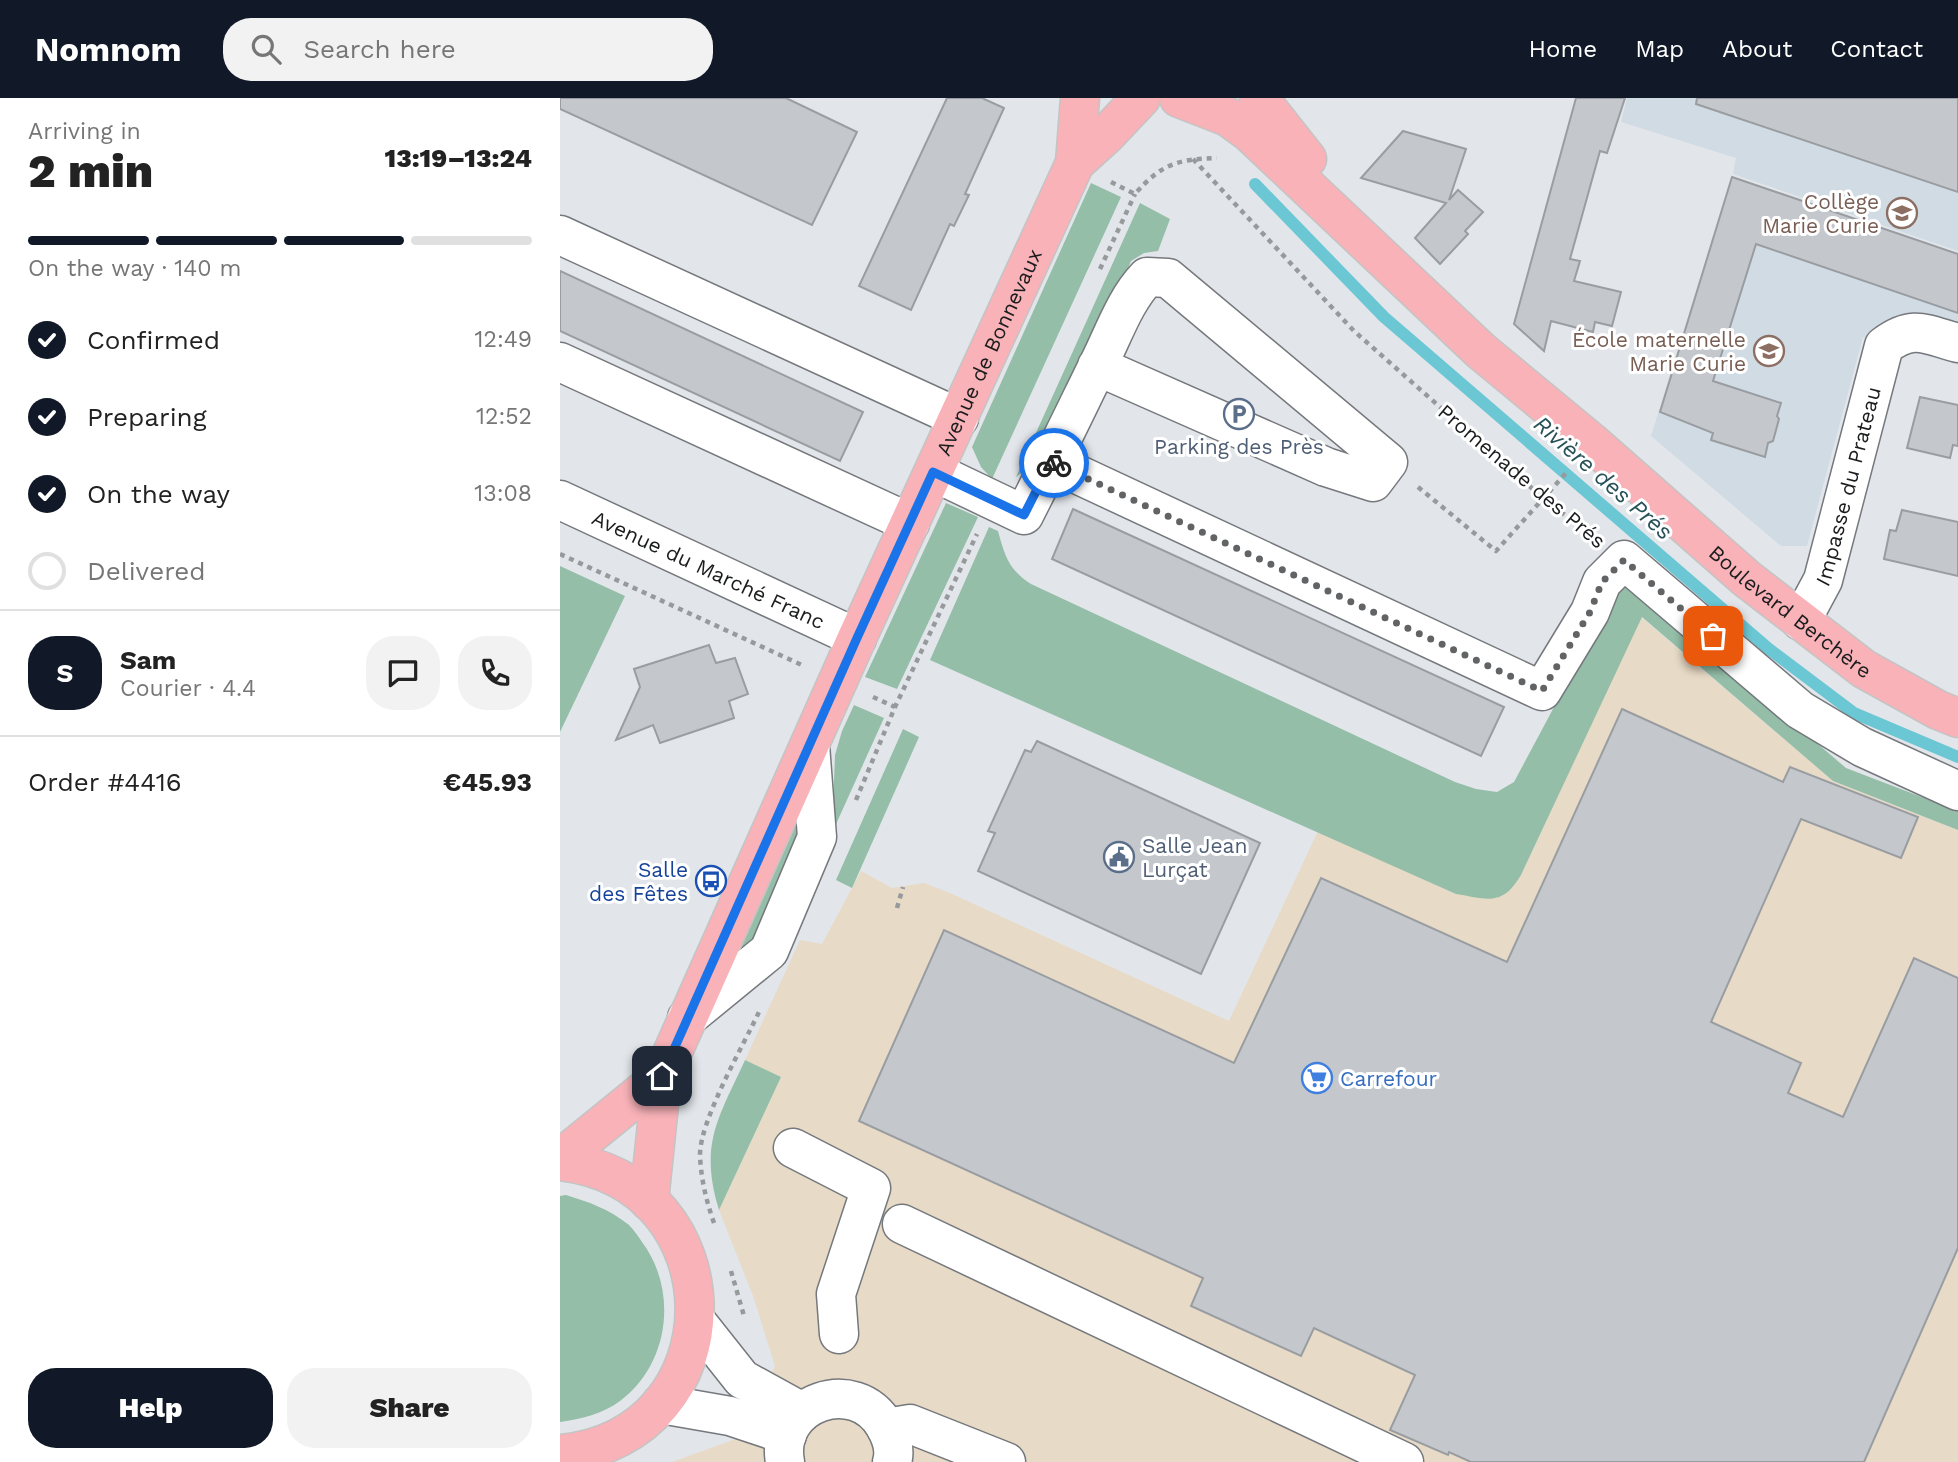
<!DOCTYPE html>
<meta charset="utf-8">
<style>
:root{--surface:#fff;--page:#f2f2f2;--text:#222;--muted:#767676;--line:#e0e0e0;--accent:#111827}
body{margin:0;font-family:"Work Sans",sans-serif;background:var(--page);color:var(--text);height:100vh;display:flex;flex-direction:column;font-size:26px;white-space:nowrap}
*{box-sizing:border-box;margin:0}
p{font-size:23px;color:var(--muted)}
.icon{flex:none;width:38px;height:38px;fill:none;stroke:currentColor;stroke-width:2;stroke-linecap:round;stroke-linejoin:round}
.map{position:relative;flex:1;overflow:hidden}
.drawer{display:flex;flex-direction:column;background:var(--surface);width:560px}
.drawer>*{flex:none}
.pin{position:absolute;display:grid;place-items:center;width:60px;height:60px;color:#fff;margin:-30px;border-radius:14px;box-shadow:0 4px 10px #0006}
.courier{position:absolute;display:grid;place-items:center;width:70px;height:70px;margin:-35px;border:5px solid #1a73e8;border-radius:50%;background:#fff;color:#222;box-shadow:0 2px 9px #0007}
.head em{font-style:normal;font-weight:800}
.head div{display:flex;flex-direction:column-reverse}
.head{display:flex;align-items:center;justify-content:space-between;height:119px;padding:0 28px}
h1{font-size:46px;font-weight:800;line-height:52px}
.bar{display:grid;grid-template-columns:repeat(4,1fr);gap:10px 7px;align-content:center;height:84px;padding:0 28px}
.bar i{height:9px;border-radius:5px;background:var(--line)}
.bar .on{background:var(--accent)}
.bar p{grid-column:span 4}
.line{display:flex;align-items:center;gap:18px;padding:0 28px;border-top:2px solid var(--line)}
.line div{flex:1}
.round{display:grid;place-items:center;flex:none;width:74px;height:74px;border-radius:28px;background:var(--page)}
ol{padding:0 28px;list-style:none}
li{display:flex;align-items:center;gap:21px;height:77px}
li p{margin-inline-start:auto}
li .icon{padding:7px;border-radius:50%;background:var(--accent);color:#fff;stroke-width:4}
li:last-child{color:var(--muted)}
li i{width:38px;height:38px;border:4px solid var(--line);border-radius:50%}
.cta{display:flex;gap:14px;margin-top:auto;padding:14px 28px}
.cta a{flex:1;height:80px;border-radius:28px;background:var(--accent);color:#fff;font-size:28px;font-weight:800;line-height:80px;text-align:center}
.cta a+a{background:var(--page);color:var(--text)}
header{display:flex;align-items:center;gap:42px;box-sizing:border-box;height:98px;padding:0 35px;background:var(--accent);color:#fff}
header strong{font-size:33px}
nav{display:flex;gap:38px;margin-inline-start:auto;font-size:24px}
.search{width:490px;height:63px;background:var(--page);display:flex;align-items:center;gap:18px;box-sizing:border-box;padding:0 24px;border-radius:28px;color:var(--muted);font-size:26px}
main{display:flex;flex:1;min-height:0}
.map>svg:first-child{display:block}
.commercial{fill:#e7dac6}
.built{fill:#d1dbe4}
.green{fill:#94bea8}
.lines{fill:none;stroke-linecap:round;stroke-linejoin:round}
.stream{stroke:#6bc7d4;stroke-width:12}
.building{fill:#c4c8cc;stroke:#999da1;stroke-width:2}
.minor-casing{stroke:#75787c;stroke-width:41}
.major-casing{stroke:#c4c4c4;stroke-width:41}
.path{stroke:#979a9c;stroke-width:4.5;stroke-dasharray:5 5;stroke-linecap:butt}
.minor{stroke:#fff;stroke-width:38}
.major{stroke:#f8b2b8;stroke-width:38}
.done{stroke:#616365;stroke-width:7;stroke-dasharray:0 12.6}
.route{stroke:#1a73e8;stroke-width:9}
.labels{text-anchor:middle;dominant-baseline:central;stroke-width:6;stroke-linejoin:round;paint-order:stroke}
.education-label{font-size:21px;fill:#785e54;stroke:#fff;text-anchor:end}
.street-label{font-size:21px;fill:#1b1c1d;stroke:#fff}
.service-label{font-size:21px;fill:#4e5e75;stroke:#fff}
.transit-label{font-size:21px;fill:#164399;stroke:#fff;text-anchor:end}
.shop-label{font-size:21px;fill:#366cbe;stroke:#fff;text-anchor:start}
.water-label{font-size:23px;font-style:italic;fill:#265157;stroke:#fff}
</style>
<header>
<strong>Nomnom</strong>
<div class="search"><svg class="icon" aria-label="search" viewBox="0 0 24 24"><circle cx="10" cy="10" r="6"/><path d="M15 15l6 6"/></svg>Search here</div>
<nav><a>Home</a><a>Map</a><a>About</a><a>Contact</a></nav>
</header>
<main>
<section class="drawer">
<div class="head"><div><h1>2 min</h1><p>Arriving in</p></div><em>13:19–13:24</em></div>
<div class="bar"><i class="on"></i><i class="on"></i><i class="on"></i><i></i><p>On the way · 140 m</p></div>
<ol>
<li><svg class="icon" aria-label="check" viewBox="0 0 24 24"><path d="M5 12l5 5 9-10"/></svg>Confirmed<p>12:49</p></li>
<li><svg class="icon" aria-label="check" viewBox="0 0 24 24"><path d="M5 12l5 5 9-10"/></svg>Preparing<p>12:52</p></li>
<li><svg class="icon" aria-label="check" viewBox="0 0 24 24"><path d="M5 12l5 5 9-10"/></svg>On the way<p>13:08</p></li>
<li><i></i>Delivered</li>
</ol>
<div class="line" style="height:126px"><b class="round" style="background:var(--accent);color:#fff">S</b><div><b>Sam</b><p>Courier · 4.4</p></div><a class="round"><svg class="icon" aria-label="chat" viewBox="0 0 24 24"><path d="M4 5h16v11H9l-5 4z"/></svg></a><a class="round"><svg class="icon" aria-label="phone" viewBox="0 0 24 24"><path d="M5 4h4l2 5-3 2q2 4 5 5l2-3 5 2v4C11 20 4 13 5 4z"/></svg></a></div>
<div class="line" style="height:91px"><div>Order #4416</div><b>€45.93</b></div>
<div class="cta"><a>Help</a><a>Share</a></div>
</section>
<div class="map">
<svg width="1398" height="1364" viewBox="0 0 1398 1364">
<rect width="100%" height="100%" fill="#e2e6ea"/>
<path class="commercial" d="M1081,519L1273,683L1398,732V1364H112L184,1338L215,1268L193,1198L159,1112L221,979L185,962L240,842L262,846L301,773L332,790L364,785L390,795L669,923L758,733L896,796L961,777Z"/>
<g class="built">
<path d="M1067,0H1398V153L1173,76L1176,60L1061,24Z"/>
<path d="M1172,79L1398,156V267L1303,239L1247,448H1221L1091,338Z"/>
</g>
<g class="green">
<path d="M531,85L561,99L432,381L421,369L412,349Z"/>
<path d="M580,105L610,121L598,153L584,155L571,163L530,262L481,359L456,379Z"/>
<path d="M386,405L418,419L337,591L305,579Z"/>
<path d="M429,429L438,433C445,458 448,471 471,486L895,684L916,691L937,694L954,684L1063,480L1286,670L1398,713V732L1273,683L1082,519L961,777C942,809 928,801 896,796L370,562Z"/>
<path d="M0,468L65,498L0,634Z"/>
<path d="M294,607L324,620L272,735L275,657L282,633Z"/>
<path d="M343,631L359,639L292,790L276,782Z"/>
<path d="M247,702L246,739L198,846L173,867Z"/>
<path d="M185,962L221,979L159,1112C139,1046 158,1021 185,962Z"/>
<path d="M6,1097C29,1104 49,1111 69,1127C74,1132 78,1138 82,1144C118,1192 110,1266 60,1303C43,1316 21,1321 0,1324V1098Z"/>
</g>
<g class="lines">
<path class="stream" d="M695,86L824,219L1209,551L1294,615L1398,659"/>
</g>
<g class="building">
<path d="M0,0H226L297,34L252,127L0,11Z"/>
<path d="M387,0H422L444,10L405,96L409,97L394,128L390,126L351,212L299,188Z"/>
<path d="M1016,0H1065L1047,55L1040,53L1010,161L1020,163L1014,183L1061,194L1052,228L1035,224L1033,234L991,223L984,253L954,226Z"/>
<path d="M1137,0H1398V94L1136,6Z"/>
<path d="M843,33L906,51L889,102L898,92L923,114L905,133L908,136L880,166L855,140L886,105L801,80Z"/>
<path d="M1172,79L1398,156V215L1196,146L1153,283L1221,305L1217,318L1219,321L1213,343L1208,345L1205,359L1151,342L1153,335L1100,314Z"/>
<path d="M0,173L303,314L280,363L0,233Z"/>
<path d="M1360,299L1398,307V348L1393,347L1390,360L1347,350Z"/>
<path d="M513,411L944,609L921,658L492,461Z"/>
<path d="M1342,412L1398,424V478L1324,461L1330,432L1336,433Z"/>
<path d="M149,547L156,565L175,560L188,596L169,603L174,620L100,645L93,627L56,642L80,589L74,571Z"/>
<path d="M1062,611L1223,684L1230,669L1358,719L1341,760L1241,721L1151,924L1241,965L1228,995L1283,1019L1354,860L1398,880V1150L1304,1364H911L889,1354L888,1357L830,1332L855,1277L754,1230L741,1258L631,1208L643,1180L299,1023L384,832L674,965L761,780L947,864Z"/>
<path d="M477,643L700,745L641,876L418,773L435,735L428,733L465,652L471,654Z"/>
</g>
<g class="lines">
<g class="minor-casing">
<g id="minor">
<path d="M0,137L399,320"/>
<path d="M0,264L350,425"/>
<path d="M491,364L982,593L1030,514L1042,484L1064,462L1240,612L1302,649L1398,693"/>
<path d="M374,374L464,417C490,366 515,314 540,263C554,235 565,202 587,179L608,180L828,364L813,384L766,369L537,268"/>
<path id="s1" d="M0,402L297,540"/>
<path id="s2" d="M1241,523L1263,482L1324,248C1353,226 1365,236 1398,245"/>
<path d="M127,920L209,853L257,739L250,647"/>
<path d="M233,1050L311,1090L276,1196L279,1236"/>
<path d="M342,1126L844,1364"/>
<path d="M136,1223L182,1281L242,1314"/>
<path d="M101,1306L170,1318L227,1337"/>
<path d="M326,1330L350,1326L446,1364"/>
<path d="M225,1364C214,1305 295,1276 325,1328C331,1339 336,1351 332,1364"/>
</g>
</g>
<g class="major-casing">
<g id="major">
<path id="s3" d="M619,0L668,19L690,35L921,253L1031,344L1187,481L1304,571L1378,612L1398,620"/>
<path d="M699,0L747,61"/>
<path d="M515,65L547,36L581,0"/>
<path d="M0,1061L102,978"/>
<path d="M0,1063C179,1083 180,1339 0,1356"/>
<path id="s4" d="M89,1103L102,978L297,540L515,65L520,0"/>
</g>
</g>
<g class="path">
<path d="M633,61L794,233L984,401L1034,439"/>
<path d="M551,84L575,96C601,66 618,61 657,60"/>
<path d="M540,171L575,96"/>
<path d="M858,389L936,453L1006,375"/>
<path d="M0,456L244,568"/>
<path d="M313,599L335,609"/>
<path d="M296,702L335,609L417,436"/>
<path d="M337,810L343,789"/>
<path d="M154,1125C146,1102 141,1081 140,1057C140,1022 183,948 199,914"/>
<path d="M171,1173L184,1218"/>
</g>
<use href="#minor" class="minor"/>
<use href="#major" class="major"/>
</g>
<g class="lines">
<path class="done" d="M494,365L982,593L1030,514L1042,484L1064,462L1153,538"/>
<path class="route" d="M102,978L297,540L373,374L464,417L491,364L494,365"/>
</g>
<defs>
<g id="school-ring" transform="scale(1.575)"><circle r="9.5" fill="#fff" stroke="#8d6e63" stroke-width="1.5"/><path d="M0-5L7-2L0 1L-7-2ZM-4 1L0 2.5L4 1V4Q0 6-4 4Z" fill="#8d6e63"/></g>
<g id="parking-ring" transform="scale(1.575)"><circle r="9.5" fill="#fff" stroke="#5c6f8a" stroke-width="1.5"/><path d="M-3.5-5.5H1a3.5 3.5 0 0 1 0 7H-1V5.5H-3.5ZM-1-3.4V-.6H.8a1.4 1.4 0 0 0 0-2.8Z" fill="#5c6f8a"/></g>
<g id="civic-ring" transform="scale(1.575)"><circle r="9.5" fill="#fff" stroke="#5c6f8a" stroke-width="1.5"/><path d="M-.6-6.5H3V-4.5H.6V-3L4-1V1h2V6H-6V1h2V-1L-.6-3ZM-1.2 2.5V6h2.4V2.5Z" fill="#5c6f8a"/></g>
<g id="bus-ring" transform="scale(1.575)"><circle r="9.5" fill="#fff" stroke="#1a4fb4" stroke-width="1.5"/><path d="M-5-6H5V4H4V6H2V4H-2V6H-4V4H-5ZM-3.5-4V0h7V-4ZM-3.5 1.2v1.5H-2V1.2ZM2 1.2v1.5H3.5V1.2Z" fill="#1a4fb4"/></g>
<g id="supermarket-ring" transform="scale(1.575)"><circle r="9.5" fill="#fff" stroke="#3f7fe0" stroke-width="1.5"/><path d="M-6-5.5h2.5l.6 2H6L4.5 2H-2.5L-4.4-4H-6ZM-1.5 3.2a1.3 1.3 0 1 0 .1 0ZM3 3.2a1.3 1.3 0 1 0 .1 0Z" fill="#3f7fe0"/></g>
</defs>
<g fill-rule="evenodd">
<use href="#school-ring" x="1342" y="115"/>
<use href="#school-ring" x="1209" y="253"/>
<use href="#parking-ring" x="679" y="316"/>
<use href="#civic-ring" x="559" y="759"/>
<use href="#bus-ring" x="151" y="783"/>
<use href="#supermarket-ring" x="757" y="980"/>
</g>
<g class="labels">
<g class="education-label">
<text x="1319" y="103">Collège<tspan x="1319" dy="24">Marie Curie</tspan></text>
<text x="1186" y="241">École maternelle<tspan x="1186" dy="24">Marie Curie</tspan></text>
</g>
<g class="street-label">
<text stroke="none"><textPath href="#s4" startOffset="920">Avenue de Bonnevaux</textPath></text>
<text transform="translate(962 378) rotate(40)">Promenade des Prés</text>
<text stroke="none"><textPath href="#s2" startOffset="144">Impasse du Prateau</textPath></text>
<text stroke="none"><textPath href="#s1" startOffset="164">Avenue du Marché Franc</textPath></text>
<text stroke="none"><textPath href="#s3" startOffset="802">Boulevard Berchère</textPath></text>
</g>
<g class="service-label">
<text x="679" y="348">Parking des Près</text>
<text x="582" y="747" text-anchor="start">Salle Jean<tspan x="582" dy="24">Lurçat</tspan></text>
</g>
<g class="transit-label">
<text x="128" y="771">Salle<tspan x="128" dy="24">des Fêtes</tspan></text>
</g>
<g class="shop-label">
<text x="780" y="980">Carrefour</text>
</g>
<g class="water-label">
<text transform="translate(1043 380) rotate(41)">Rivière des Prés</text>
</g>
</g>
</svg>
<div class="pin" style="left:1153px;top:538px;background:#ea580c"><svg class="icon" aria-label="bag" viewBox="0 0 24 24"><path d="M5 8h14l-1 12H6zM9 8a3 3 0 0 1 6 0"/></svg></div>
<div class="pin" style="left:102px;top:978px;background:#1f2937"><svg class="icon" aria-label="home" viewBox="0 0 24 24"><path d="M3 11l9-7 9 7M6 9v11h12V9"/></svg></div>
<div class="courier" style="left:494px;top:365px"><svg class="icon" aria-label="bike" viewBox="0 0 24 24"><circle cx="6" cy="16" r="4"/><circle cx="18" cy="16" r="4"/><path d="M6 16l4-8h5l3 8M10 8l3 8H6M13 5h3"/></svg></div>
</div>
</main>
